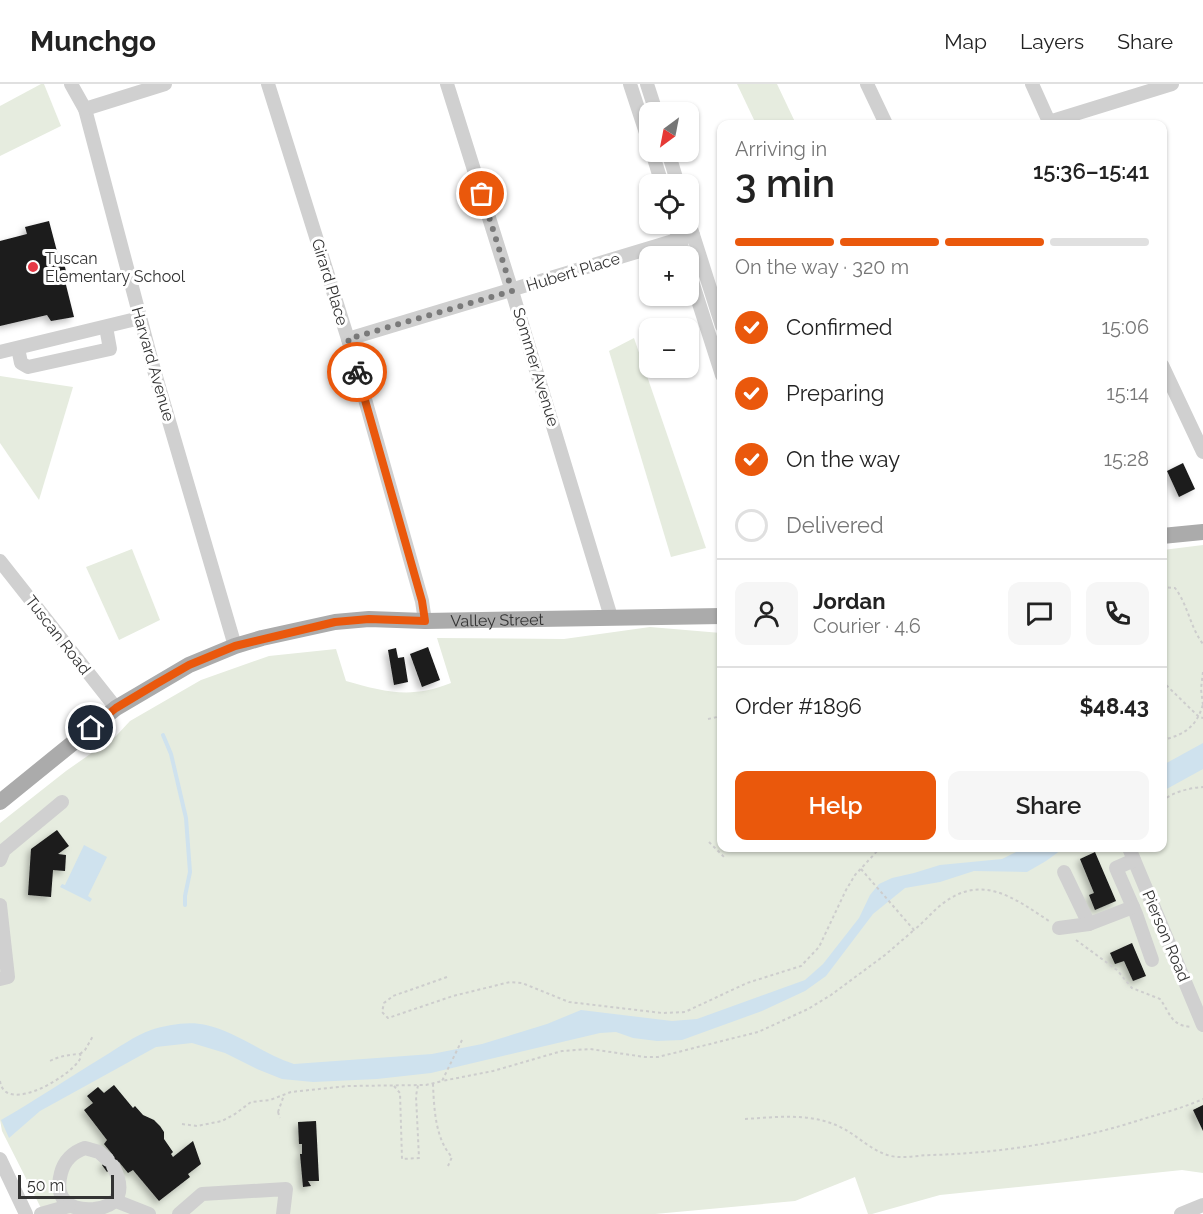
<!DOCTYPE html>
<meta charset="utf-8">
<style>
:root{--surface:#fff;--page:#f6f6f6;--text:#222;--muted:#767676;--line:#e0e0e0;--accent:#ea580c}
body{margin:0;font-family:Raleway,sans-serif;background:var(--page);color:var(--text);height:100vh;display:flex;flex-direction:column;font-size:22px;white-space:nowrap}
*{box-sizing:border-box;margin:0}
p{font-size:20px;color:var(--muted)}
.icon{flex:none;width:33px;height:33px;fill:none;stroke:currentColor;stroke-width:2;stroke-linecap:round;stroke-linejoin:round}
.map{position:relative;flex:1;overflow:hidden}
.side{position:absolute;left:717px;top:36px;width:450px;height:732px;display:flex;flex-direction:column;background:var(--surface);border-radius:12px;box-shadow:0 2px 4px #0004}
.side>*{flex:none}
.needle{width:39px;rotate:212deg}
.fabs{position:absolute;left:639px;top:18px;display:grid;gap:12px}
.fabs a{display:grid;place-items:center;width:60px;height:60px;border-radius:12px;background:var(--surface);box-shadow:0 2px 4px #0004;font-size:30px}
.scale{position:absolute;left:18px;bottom:15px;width:96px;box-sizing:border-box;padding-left:6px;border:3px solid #333;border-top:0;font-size:16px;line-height:21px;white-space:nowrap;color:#333;-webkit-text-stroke:4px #fff;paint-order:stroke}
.pin{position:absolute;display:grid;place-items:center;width:51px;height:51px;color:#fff;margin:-26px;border:3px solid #fff;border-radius:50%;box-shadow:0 2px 6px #0007}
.courier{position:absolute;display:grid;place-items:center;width:60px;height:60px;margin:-30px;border:4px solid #ea580c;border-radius:50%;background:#fff;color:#222;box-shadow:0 2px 8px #0007}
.headline em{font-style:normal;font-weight:600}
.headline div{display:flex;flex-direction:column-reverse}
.headline{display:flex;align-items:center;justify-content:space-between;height:102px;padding:0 18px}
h1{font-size:39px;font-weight:600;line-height:45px}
.bar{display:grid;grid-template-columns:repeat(4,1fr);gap:9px 6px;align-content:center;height:72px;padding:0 18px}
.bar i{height:8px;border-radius:4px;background:var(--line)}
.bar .active{background:var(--accent)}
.bar p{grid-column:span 4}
.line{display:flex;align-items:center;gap:15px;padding:0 18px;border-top:2px solid var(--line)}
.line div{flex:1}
.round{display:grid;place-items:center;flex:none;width:63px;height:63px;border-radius:12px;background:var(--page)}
ol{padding:0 18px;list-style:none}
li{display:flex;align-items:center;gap:18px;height:66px}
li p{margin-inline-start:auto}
li .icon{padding:6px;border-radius:50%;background:var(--accent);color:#fff;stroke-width:4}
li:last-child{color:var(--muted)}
li i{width:33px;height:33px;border:3px solid var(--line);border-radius:50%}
.action{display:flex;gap:12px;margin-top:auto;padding:12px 18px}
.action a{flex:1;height:69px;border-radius:12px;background:var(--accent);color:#fff;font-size:24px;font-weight:600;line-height:69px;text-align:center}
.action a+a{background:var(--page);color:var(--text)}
header{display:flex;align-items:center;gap:36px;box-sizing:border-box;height:84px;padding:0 30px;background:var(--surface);border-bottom:2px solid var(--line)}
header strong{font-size:28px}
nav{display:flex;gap:33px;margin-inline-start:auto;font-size:21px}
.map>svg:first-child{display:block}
.green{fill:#e6ecdf}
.water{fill:#cfe2ee}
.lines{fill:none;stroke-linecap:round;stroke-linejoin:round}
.stream{stroke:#cfe2ee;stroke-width:4}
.building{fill:#1a1a1a;filter:url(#shadow)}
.path{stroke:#cdcdcd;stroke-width:2;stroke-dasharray:3 3;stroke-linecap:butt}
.minor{stroke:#d0d0d0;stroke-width:14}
.major{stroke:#ababab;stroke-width:16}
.done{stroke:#7a7a7a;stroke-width:6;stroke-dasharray:0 10.8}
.route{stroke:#ea580c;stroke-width:8}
.poi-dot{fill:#e63946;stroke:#fff;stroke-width:2}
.labels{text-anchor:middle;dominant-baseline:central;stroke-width:6;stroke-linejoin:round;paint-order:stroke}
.poi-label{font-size:16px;fill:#333;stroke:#fff;text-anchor:start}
.street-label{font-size:16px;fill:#333;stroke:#fff}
</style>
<header>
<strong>Munchgo</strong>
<nav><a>Map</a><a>Layers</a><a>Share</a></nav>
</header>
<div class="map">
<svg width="1203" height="1130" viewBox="0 0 1203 1130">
<defs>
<filter id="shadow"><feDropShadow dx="-3.5" dy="3.5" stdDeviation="3" flood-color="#0004"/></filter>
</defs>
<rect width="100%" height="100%" fill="#fff"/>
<g class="green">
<path d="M41,0H44L61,42L0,72V22Z"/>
<path d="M737,0H777L796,40H756Z"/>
<path d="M634,254L706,464L671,473L609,267Z"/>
<path d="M0,292L73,303L39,416L0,359Z"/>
<path d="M1203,461V1089L1182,1086L940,1111L872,1130H868L855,1093L795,1117L655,1130H44L2,1047L0,1036V739L66,687L116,652L130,637L201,596L269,572L336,565L346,597C385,608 411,615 451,599L437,554L564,555L650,543L721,549L722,764H1162L1163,466Z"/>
<path d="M132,465L160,536L119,556L86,483Z"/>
</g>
<g class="water">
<path d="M1203,659V685L1163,707V681Z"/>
<path d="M84,761L107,773L88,812L92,815L90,818L60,803L62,800L65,801Z"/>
<path d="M1024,764H1064L1046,777L1027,788L974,787L940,798L905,804L873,830L826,892L805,907L762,927L682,956L657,957L633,954L616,948L600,949L431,989L377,995L313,998L282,995L257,985L225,969L192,959L156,963L40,1027L9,1054L1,1036C36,1016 68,994 103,973C118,964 134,952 151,946C168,941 188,937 206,941C237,948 263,970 294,980L432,970L482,960L547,940L581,926L672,937L697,935L805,896L823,880L859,834L870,811L879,800L892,794L914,789L940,781L1002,775Z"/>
</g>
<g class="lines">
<path class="stream" d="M163,651L171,670L186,734L190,788L185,812V821"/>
</g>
<g class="building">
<path d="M49,137L59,175L63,174L67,192L64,193L74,233L51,237L47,231L0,242V157L27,150L25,143Z"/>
<path d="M1183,379L1195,405L1179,413L1167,387Z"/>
<path d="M428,563L440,596L422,603L410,570Z"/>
<path d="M396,564L398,574L404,573L408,598L394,601L388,566Z"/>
<path d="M57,746L69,762L58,770L66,771L65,787L53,786L51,813L28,811L31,765Z"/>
<path d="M1095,768L1116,817L1095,826L1089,811L1094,809L1080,775Z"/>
<path d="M1132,859L1146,892L1133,897L1124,877L1115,880L1110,869Z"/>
<path d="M114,1001L133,1024L135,1022L143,1031L154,1036L160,1042L164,1048V1055L173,1068L171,1070L173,1073L193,1057L201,1080L188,1090L190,1093L159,1117L133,1086L128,1089L119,1078L107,1088L102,1081L113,1071L104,1060L107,1056L84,1026L93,1019L87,1012L98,1003L104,1009Z"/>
<path d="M1203,1021V1047L1193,1026Z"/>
<path d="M316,1037L319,1097H308L311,1102L303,1103L300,1070H302V1060H299L298,1038Z"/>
</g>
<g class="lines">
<g class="path">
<path d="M1162,503L1175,504C1188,521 1190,543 1203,560"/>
<path d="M1203,588L1201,605L1203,621"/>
<path d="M1162,597L1199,633L1203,634"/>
<path d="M708,635L722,632"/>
<path d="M1162,656C1185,651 1197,642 1203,620"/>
<path d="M1162,717C1173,708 1189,704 1203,703"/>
<path d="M709,758L726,775"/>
<path d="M861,785L914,846C924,838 932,828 942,820C982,789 1014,814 1049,837"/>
<path d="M1076,856L1117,886L1132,904L1160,915C1171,930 1170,941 1191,943"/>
<path d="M447,893L393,912L384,919L382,928L388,934L453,912L510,898L522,899L569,918L662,929L685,928L747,899L801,882L819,863L846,806L855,791L880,764"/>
<path d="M462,956L442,997L493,987L562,967L590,965L645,973H658L758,948L808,925L831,911L885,871L914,846"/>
<path d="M80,970L85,966L93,952"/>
<path d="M0,997C5,1032 74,991 81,973L80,970C67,971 59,972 48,978"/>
<path d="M433,1000C434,1023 435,1055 452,1073L448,1082"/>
<path d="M394,1002L400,1009L402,1075L419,1074L416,1012L418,1001"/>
<path d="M278,1028L284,1011"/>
<path d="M278,1028L280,1034"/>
<path d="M745,1035C779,1033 813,1028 844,1045C859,1053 873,1068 891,1072C905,1075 918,1071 932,1071C1003,1069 1075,1057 1143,1035C1163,1029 1183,1024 1203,1015"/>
<path d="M182,1040L197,1042L222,1037L235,1030L251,1018L270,1016L291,1008L348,1002L426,1001L442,997"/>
</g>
<g class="minor">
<path d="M71,0L85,25L154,286L235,562"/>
<path d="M268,0L348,255L422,517L425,537"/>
<path d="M447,0L512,207L611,533"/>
<path d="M630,0L650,61"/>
<path d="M647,0L656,28"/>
<path d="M867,0L886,40"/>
<path d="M1032,0L1050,40"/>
<path d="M85,25L165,0"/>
<path d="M1049,38L1172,0"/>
<path d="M652,68L662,100"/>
<path d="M668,68L678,100"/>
<path d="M688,135L722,242"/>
<path d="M674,140L685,172"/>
<path d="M688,185L722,291"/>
<path d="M348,255L693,151"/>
<path d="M18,264L21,279L28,283L110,265L106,243"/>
<path d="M0,268L140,234"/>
<path d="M1162,281L1203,368"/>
<path d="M0,477L116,624"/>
<path d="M1129,764L1203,941"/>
<path d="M0,776L4,766L62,718"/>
<path d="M1134,776L1116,784L1136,830L1152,876"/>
<path d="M1064,788L1089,840"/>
<path d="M0,821L8,893L0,895"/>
<path d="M1059,844L1089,840L1133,823"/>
<path d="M0,1075L26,1130"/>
<path d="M108,1076L99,1068L85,1064C73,1068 64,1077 61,1089C54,1115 69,1127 94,1125C121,1122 125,1105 113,1082"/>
<path d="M116,1117L149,1130"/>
<path d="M41,1130L69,1122"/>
<path d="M179,1130L202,1110L286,1105L283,1130"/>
<path d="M1181,1130L1203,1121"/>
</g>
<g class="major">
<path d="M1162,452L1203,448"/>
<path id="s1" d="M0,718L116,624L189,581L235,562L262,554L335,538L369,535L425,537L722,532"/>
</g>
</g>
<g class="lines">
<path class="done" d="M357,288L348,255L512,207L482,110"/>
<path class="route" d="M91,644L116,624L156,600L189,581L235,562L335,538L369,535L425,537L422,517L357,288"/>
</g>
<circle class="poi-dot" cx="33" cy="183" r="6"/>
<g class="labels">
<g class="poi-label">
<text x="45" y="174">Tuscan<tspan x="45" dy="18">Elementary School</tspan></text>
</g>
<g class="street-label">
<text transform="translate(573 188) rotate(-17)">Hubert Place</text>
<text transform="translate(330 198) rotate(73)">Girard Place</text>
<text transform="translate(153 280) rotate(74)">Harvard Avenue</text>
<text transform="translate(536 283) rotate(73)">Sommer Avenue</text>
<text stroke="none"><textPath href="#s1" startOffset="549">Valley Street</textPath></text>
<text transform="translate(58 551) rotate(52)">Tuscan Road</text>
<text transform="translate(1166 852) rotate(67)">Pierson Road</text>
</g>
</g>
</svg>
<div class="fabs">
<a><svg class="needle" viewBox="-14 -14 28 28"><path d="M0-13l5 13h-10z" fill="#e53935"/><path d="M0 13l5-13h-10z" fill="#767676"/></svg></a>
<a><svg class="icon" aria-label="locate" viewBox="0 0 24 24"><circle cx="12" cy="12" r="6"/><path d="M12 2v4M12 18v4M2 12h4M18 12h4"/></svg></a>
<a>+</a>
<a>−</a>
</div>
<div class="scale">50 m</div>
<div class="pin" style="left:482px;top:110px;background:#ea580c"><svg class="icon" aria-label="bag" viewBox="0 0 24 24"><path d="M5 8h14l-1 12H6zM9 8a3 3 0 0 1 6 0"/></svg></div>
<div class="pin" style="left:91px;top:644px;background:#1f2937"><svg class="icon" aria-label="home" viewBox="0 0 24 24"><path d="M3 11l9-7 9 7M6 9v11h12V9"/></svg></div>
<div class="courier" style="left:357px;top:288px"><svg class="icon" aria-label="bike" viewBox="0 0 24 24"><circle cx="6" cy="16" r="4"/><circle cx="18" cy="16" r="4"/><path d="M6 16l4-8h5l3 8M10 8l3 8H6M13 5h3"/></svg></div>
<section class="side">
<div class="headline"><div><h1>3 min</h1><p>Arriving in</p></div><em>15:36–15:41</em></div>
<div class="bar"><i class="active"></i><i class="active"></i><i class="active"></i><i></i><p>On the way · 320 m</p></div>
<ol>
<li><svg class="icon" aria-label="check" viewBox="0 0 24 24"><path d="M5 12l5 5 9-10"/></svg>Confirmed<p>15:06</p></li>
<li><svg class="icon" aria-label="check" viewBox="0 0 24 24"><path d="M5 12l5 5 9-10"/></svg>Preparing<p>15:14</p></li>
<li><svg class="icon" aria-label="check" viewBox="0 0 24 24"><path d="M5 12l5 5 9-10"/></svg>On the way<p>15:28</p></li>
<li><i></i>Delivered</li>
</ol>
<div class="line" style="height:108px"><a class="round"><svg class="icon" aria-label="person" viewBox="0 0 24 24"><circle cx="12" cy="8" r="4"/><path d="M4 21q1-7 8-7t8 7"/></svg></a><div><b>Jordan</b><p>Courier · 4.6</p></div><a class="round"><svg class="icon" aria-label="chat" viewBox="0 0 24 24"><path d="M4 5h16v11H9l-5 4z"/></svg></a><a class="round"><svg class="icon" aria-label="phone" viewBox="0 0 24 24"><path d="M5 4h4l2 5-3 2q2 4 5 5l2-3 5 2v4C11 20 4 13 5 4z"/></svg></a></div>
<div class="line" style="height:78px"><div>Order #1896</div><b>$48.43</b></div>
<div class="action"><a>Help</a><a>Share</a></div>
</section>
</div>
